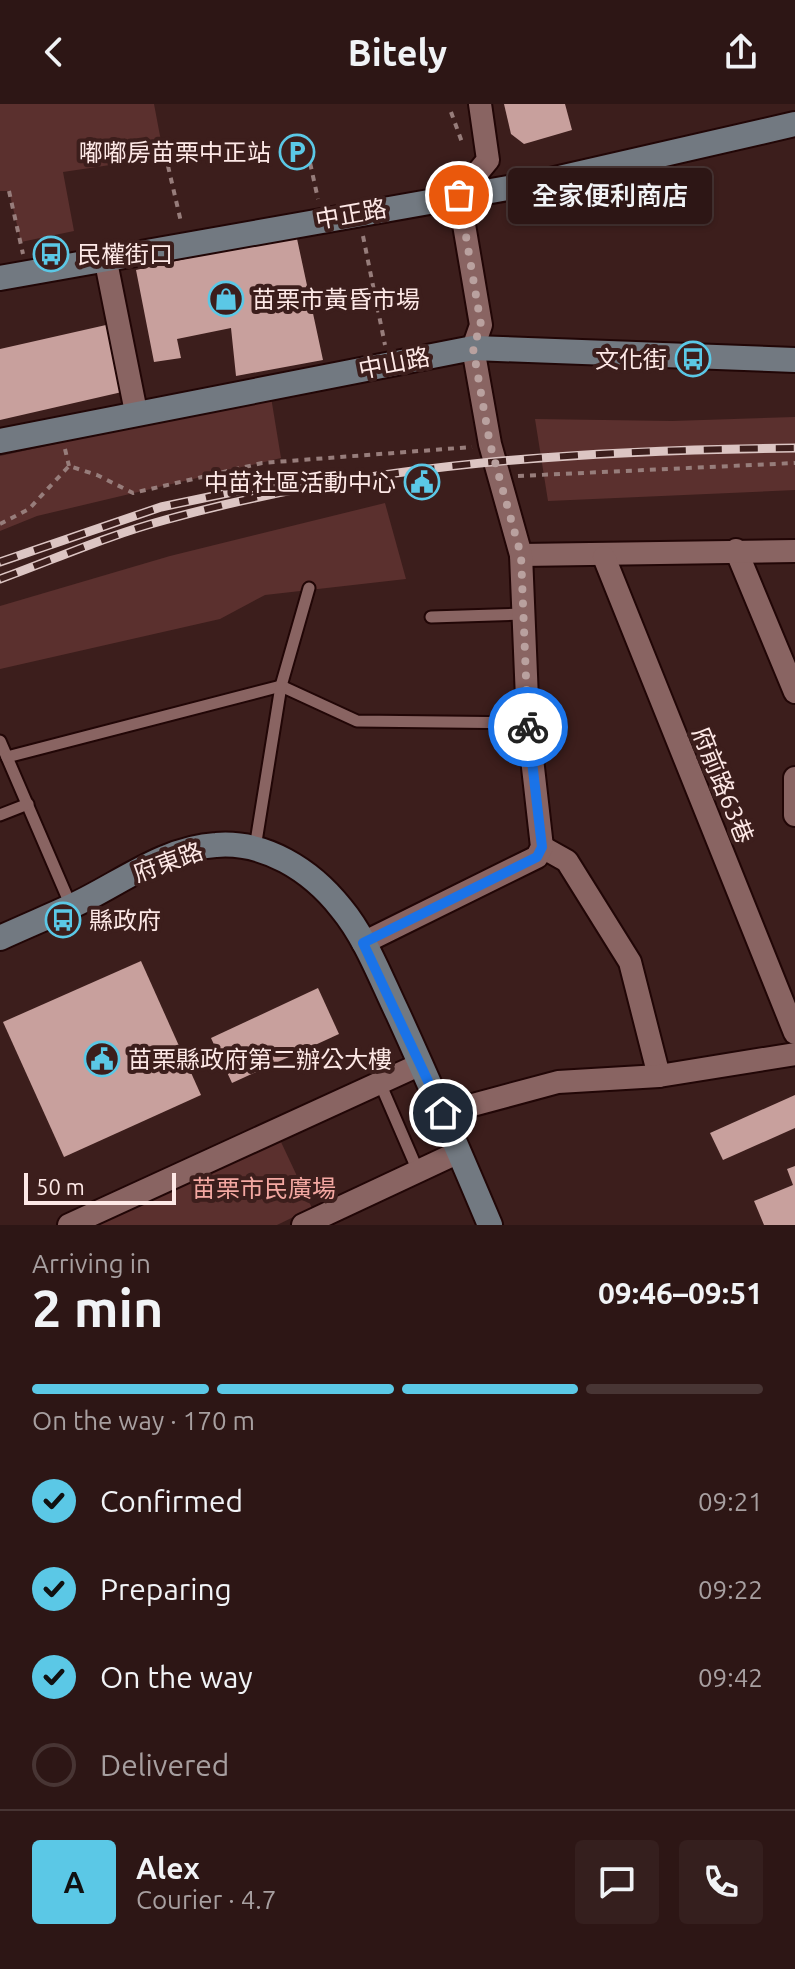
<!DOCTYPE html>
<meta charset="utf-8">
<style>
:root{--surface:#2d1615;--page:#351f1e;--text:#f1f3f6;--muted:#a79fa0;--line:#483534;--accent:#5bc8e6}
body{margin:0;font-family:Ubuntu,"Noto Sans TC",sans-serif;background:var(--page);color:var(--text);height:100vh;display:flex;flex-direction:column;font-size:30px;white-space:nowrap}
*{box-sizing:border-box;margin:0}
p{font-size:26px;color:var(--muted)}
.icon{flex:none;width:44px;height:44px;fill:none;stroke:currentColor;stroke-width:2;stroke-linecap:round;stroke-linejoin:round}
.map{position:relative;height:1121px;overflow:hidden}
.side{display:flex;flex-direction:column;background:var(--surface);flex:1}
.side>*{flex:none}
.scale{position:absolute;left:24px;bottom:20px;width:152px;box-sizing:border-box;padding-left:8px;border:4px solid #fde8e6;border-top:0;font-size:22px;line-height:28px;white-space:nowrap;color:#fde8e6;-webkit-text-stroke:6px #3c1e1c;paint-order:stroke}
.pin{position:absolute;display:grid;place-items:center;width:68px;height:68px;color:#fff;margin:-34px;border:4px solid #fff;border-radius:50%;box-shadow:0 2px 8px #0007}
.courier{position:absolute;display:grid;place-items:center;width:80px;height:80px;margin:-40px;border:6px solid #1a73e8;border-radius:50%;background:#fff;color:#222;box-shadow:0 2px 10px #0007}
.bubble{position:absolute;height:56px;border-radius:8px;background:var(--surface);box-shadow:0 2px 6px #0004,0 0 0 2px var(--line);font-size:26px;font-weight:600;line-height:56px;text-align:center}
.headline em{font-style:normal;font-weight:600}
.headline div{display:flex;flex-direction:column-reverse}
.headline{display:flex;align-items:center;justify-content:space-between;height:136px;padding:0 32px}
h1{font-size:52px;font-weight:600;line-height:60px}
.bar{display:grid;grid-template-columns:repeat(4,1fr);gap:12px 8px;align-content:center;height:96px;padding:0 32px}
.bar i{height:10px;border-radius:6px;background:var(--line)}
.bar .selected{background:var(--accent)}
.bar p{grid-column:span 4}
.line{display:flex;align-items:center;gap:20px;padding:0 32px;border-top:2px solid var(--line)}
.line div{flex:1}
.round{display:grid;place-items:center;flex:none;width:84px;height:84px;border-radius:8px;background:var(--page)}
ol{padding:0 32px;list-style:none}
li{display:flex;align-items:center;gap:24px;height:88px}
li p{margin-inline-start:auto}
li .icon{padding:8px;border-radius:50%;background:var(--accent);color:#111;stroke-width:4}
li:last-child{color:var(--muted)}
li i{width:44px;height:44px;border:4px solid var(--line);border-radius:50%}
header{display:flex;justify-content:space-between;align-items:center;height:104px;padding:0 32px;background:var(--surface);font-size:36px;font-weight:600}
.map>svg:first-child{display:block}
.green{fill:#5b302e}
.building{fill:#c8a09d}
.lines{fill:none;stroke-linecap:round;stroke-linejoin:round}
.lane-casing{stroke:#210606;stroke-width:15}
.street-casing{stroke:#210606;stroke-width:26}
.secondary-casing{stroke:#210606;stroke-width:28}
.path{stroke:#977d7b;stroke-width:4;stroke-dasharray:6 6;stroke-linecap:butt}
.lane{stroke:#896462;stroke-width:11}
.street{stroke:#896462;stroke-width:22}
.secondary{stroke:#727981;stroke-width:24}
.rail-casing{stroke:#dcc5c3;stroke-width:9}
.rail{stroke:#3c1e1c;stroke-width:6;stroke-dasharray:18;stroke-linecap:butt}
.done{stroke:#b9a19f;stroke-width:8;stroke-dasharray:0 14.4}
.route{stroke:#1a73e8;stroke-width:10}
.labels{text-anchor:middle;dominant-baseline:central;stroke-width:8;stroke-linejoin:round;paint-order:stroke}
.poi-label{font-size:24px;fill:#fde8e6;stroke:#3c1e1c;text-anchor:start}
.street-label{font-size:24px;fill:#fde8e6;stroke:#3c1e1c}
.park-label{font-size:24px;fill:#f4a8a2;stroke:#3c1e1c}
</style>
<header><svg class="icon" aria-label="back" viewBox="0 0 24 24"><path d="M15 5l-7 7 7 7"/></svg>Bitely<svg class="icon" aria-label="share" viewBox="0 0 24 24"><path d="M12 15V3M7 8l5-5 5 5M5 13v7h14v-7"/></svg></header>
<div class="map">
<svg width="795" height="1121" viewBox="0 0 795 1121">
<rect width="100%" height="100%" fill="#3c1e1c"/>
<g class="green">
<path d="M0,0H154L164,53L63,68L74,127L21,138L9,87H0Z"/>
<path d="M271,293L281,354L37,412L0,427V352Z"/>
<path d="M795,313V386L548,397L535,315L672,317Z"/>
<path d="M385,399L406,475L265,491L220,515L0,565V502L170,452Z"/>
<path d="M281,1038L312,1104L277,1121H86Z"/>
</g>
<g class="building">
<path d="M504,0H565L572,26L524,40L511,30Z"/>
<path d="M296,130L323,256L236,272L231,224L177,235L181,254L154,258L136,166Z"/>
<path d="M106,221L122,288L0,316V245Z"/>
<path d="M141,857L201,991L64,1053L3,918Z"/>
<path d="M318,884L339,930L232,979L211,934Z"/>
<path d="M795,991V1024L723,1056L710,1029Z"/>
<path d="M795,1062V1121H764L754,1097L793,1081L787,1065Z"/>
</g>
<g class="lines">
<g class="lane-casing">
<g id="lane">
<path d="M431,513L522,510"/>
<path d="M281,582L357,617L528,619"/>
<path d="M0,637L71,802"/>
<path d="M7,653L281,582"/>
<path d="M0,711L28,700"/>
<path d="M255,744L281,582L309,484"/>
<path d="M380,979L418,1067"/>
</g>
</g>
<g class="street-casing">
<g id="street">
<path d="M105,153L136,308"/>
<path d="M736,446L795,588"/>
<path d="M521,451L795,447"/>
<path d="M604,453L795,929"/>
<path d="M795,674V711"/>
<path d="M542,743L567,757L630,858L659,972"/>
<path d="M363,839L537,753L542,743L528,619L521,451L490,340L473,244L481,221L459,91L488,56L480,0"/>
<path d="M443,1009L558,978L659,972L795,950"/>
<path d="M69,1121L421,960"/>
<path d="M303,1121L459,1048"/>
</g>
</g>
<g class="secondary-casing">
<g id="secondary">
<path d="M0,174L542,78L795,20"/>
<path d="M0,337L473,244L795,256"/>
<path d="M0,834C24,823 48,813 72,802C118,781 163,744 216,741C265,737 311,766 341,804C366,834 381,875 398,910C430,980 460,1050 490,1121"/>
</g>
</g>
<g class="path">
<path d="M451,8L463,41"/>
<path d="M305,36L318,95"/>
<path d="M168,62L181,118"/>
<path d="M9,87L23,150"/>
<path d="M363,132L385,241"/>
<path d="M65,345L69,362"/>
<path d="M518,372L795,359"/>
<path d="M0,420L29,405L69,362L97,371L133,389L262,359L472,343"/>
</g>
<use href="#lane" class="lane"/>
<use href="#street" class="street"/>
<use href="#secondary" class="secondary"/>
<g class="rail-casing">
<g id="rail">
<path d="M0,458L161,403L300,374"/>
<path d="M0,475C55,455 109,431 165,416C370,359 584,346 795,344"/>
</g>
</g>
<use href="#rail" class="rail"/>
</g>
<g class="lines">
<path class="done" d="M459,91L481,221L473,244L490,340L521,451L528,623"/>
<path class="route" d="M443,1009L363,839L537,753L542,743L528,623"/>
</g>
<defs>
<g id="parking-ring" transform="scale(1.8)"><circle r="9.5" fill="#3c1e1c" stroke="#5bc8e6" stroke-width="1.5"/><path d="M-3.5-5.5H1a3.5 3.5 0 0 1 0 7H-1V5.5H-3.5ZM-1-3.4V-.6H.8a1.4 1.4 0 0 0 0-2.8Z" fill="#5bc8e6"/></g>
<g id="bus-ring" transform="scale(1.8)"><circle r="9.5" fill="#3c1e1c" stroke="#5bc8e6" stroke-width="1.5"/><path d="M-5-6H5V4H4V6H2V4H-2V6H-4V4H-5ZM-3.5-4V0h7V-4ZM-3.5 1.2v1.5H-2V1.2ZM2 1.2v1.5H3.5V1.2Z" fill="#5bc8e6"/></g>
<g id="shop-ring" transform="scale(1.8)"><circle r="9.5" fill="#3c1e1c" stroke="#5bc8e6" stroke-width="1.5"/><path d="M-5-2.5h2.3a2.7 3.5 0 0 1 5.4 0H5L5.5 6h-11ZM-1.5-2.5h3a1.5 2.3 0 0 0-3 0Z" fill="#5bc8e6"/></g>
<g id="civic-ring" transform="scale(1.8)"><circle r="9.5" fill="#3c1e1c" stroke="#5bc8e6" stroke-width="1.5"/><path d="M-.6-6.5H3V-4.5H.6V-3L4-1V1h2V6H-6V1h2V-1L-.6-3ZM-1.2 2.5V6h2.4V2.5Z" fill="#5bc8e6"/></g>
</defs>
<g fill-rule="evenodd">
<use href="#parking-ring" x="297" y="48"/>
<use href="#bus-ring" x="51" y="150"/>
<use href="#shop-ring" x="226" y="195"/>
<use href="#bus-ring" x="693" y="255"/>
<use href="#civic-ring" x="422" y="378"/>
<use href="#bus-ring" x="63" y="816"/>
<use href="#civic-ring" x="102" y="955"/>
</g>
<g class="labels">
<g class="poi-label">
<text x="271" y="48" text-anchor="end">嘟嘟房苗栗中正站</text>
<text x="77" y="150">民權街口</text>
<text x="252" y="195">苗栗市黃昏市場</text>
<text x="667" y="255" text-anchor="end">文化街</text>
<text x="396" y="378" text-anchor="end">中苗社區活動中心</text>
<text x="89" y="816">縣政府</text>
<text x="128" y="955">苗栗縣政府第二辦公大樓</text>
</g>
<g class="street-label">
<text transform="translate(351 110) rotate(-10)">中正路</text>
<text transform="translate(394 259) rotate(-11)">中山路</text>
<text transform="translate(723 681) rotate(68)">府前路63巷</text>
<text transform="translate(168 758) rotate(-20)">府東路</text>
</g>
<g class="park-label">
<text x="264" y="1084">苗栗市民廣場</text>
</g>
</g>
</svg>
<div class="scale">50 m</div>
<div class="pin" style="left:459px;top:91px;background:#ea580c"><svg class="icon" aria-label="bag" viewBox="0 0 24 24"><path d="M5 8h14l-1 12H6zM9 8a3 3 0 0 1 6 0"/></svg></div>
<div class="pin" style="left:443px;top:1009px;background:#1f2937"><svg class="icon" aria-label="home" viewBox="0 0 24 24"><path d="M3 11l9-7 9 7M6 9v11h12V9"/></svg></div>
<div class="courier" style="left:528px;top:623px"><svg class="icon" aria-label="bike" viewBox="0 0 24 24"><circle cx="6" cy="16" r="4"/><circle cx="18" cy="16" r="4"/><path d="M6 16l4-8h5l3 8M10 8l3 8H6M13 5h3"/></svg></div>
<div class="bubble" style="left:508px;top:64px;width:204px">全家便利商店</div>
</div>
<section class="side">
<div class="headline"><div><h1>2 min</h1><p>Arriving in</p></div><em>09:46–09:51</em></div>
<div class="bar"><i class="selected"></i><i class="selected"></i><i class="selected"></i><i></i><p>On the way · 170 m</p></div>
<ol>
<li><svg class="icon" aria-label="check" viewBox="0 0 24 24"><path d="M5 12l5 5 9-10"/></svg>Confirmed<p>09:21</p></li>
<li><svg class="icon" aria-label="check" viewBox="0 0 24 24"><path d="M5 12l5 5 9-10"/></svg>Preparing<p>09:22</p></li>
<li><svg class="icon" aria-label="check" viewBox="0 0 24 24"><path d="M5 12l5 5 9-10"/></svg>On the way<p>09:42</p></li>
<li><i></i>Delivered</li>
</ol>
<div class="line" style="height:144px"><b class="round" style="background:var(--accent);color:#111">A</b><div><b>Alex</b><p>Courier · 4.7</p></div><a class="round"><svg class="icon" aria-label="chat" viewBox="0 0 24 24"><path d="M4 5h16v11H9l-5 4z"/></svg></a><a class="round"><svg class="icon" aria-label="phone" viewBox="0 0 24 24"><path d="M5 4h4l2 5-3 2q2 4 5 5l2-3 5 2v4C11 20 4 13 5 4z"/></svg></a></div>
</section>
